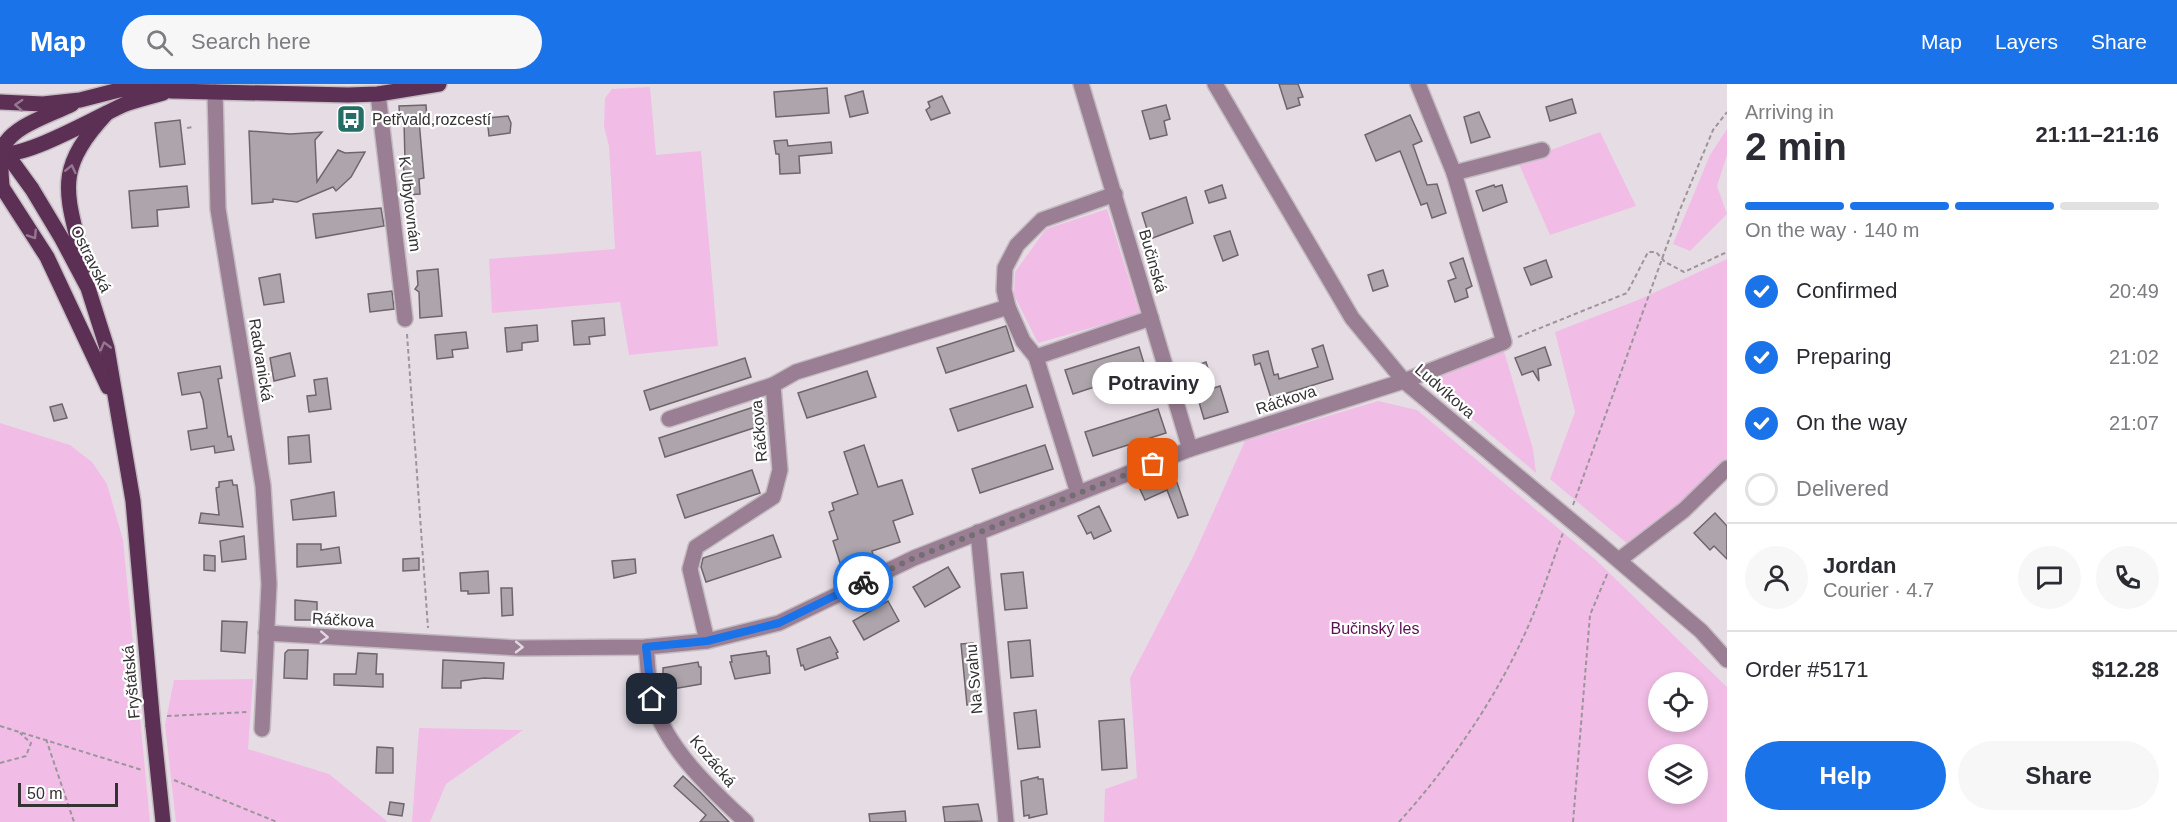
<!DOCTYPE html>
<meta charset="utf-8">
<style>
:root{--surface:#fff;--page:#f7f7f7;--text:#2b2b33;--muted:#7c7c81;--line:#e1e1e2;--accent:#1a73e8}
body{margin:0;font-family:Helvetica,sans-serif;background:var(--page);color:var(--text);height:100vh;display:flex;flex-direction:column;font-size:22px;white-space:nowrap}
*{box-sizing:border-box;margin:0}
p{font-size:20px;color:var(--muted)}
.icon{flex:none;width:33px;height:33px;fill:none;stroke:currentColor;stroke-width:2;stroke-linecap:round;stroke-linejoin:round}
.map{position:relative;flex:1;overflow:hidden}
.sheet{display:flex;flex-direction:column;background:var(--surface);width:450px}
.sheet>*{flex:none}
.controls{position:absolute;left:1648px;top:588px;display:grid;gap:12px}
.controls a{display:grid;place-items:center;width:60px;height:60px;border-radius:50%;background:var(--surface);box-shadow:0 3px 9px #0003;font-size:30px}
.scale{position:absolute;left:18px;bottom:15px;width:100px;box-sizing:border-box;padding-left:6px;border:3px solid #353234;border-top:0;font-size:16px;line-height:21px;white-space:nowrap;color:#353234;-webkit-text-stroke:4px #fff;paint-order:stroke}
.pin{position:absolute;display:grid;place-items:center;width:51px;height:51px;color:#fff;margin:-26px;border-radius:12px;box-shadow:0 3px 9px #0006}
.courier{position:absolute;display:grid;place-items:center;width:60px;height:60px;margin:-30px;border:4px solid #1a73e8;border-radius:50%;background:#fff;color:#222;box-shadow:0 2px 8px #0007}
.bubble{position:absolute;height:42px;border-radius:21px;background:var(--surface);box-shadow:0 3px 9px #0003;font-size:20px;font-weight:800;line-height:42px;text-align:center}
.summary em{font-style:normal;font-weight:800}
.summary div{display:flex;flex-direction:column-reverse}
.summary{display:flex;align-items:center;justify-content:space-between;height:102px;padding:0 18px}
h1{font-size:39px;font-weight:800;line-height:45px}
.bar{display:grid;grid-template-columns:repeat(4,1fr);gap:9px 6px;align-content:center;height:72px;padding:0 18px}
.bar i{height:8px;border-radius:4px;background:var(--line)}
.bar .on{background:var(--accent)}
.bar p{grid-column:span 4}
.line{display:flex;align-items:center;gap:15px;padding:0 18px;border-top:2px solid var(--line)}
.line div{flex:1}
.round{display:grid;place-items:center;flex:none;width:63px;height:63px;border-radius:32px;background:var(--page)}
ol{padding:0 18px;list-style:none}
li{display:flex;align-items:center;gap:18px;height:66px}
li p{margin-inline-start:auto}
li .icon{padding:6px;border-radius:50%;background:var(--accent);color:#fff;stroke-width:4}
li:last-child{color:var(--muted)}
li i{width:33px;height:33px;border:3px solid var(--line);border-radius:50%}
.primary-button{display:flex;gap:12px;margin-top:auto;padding:12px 18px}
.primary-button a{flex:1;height:69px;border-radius:36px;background:var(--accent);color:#fff;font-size:24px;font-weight:800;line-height:69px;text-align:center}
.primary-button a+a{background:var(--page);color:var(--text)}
header{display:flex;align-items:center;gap:36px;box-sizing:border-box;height:84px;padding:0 30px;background:var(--accent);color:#fff}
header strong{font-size:28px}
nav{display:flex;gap:33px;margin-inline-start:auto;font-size:21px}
.search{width:420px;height:54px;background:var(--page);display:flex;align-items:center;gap:15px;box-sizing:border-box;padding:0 21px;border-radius:33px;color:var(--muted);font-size:22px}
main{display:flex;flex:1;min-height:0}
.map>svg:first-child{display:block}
.green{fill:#f1bde6;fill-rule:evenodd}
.building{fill:#ada5ab;stroke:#6e666c;stroke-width:1.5}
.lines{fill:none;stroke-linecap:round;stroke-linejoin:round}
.minor-casing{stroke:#c3bbc1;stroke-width:18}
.major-casing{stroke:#c3bbc1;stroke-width:18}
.path{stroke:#9c959a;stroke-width:2;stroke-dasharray:4.5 3;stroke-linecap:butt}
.minor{stroke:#9a7f94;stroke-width:15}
.major{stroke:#5c2f55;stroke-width:15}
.minor-bridge-casing{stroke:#c3bbc1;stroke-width:18;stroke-linecap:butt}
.major-bridge-casing{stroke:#c3bbc1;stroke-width:18;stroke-linecap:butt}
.minor-bridge{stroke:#9a7f94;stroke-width:15}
.major-bridge{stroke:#5c2f55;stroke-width:15}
.oneway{stroke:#957890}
.oneway2{stroke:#e1d9df}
.done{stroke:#736e72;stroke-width:6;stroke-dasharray:0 10.8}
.route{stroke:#1a73e8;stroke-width:8}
.labels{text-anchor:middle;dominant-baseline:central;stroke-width:4.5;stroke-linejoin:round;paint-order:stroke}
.poi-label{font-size:16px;fill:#353234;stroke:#fff;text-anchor:start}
.street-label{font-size:16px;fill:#353234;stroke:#fff}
.park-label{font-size:16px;fill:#5a0f51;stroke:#fff}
</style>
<header>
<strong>Map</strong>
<div class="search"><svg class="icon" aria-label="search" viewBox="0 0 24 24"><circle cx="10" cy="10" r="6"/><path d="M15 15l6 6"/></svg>Search here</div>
<nav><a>Map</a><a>Layers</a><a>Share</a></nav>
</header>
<main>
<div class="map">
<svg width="1727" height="738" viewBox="0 0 1727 738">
<rect width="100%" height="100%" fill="#e6dde4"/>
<g class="green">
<path d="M650,3L656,71L701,67L718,262L629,271L620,218L492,229L489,175L615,165L609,62L604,43L605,14L612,5Z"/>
<path d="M1727,45V71L1717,102L1727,130L1690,167L1673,160L1710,71Z"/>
<path d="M1600,48L1636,122L1550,151L1518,78Z"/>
<path d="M1107,125L1140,230L1038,259L1014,211L1015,188L1046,145Z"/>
<path d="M1727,175V374L1683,419L1629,461L1550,395L1575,328L1555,248L1638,216Z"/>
<path d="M1503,264L1533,365L1536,389L1439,307L1442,285Z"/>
<path d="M1378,317L1417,326L1596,476L1727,603V738H1104L1105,705L1137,694L1130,594L1194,471L1245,357ZM1659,598H1698V638H1659ZM1659,670H1698V710H1659Z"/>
<path d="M0,339L70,361L92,378L107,400L123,456L150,738H0Z"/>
<path d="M253,595L248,665L329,690L388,738H176L165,641L174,596Z"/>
<path d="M419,644L523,646L446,700L430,738H412Z"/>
</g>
<g class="building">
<path d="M1279,0H1298L1303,13L1298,14L1300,21L1287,25Z"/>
<path d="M827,4L829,29L776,33L774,8Z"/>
<path d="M863,7L868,29L850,33L845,12Z"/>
<path d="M942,12L950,29L931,36L926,26L930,23L928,18Z"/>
<path d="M1572,15L1576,29L1550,37L1546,23Z"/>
<path d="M426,21L427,36H419L424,94L419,95L420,110L406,111L403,77H405L404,37H400L399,22Z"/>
<path d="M1166,21L1170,35L1164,37L1167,51L1150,55L1142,27Z"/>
<path d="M1479,28L1490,53L1471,59L1464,33Z"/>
<path d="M1410,31L1422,57L1413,61L1427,101L1437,100L1446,129L1432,134L1427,119L1421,121L1400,67L1376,77L1365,51Z"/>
<path d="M508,32L511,39L510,49L489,52L487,34Z"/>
<path d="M180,36L185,80L160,83L155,39Z"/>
<path d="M249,47L290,50L322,48L315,56L317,98L338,66L345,69L365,68L351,93L336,107L333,103L297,118L273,115V118L252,120Z"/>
<path d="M787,56L788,62L831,58L832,69L799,72L800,89L780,90L779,70H776L774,57Z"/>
<path d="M1222,101L1226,114L1209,119L1205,107Z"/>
<path d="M1494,101L1495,103L1502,101L1507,118L1483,127L1476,107Z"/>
<path d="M187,102L189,123L157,126L158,142L132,144L129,107Z"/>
<path d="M1186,113L1193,139L1150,155L1142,129Z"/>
<path d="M381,124L384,142L316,154L313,130Z"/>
<path d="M1230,147L1238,171L1223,177L1214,152Z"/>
<path d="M1463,174L1472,202L1466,205L1468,213L1455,218L1448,197L1456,194L1450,179Z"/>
<path d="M1546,176L1552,193L1531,201L1524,184Z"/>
<path d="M438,185L442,232L420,234L419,208L415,205L418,201L417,187Z"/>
<path d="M1383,186L1388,202L1373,207L1368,191Z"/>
<path d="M280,190L284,218L264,221L259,194Z"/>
<path d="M392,207L394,225L370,228L368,210Z"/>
<path d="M604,234L605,251L589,253L590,260L574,261L572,237Z"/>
<path d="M537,241L538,257L522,259V266L507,268L505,244Z"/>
<path d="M1006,242L1014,267L946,289L937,264Z"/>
<path d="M466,248L468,264L452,266L453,273L437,275L435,251Z"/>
<path d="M1323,261L1333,295L1271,314L1260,279L1255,281L1253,271L1268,267L1274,291L1278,290L1279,295L1318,283L1312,265Z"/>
<path d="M1139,263L1146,286L1073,310L1065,286Z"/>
<path d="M1545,263L1551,281L1538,285L1539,297L1533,287L1522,291L1515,274Z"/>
<path d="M290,269L295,292L274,297L270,274Z"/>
<path d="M745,274L751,293L650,326L644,307Z"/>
<path d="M1206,278L1214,304L1220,302L1228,328L1204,335L1189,284Z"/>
<path d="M220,282L222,294L218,295L228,353L231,352L234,366L215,369L214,362L191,366L188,347L207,344L203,316L200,308L182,311L178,289Z"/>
<path d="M867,287L876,313L807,334L798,309Z"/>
<path d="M327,294L331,325L309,328L307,312L316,311L314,296Z"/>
<path d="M1026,301L1033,323L958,347L950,325Z"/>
<path d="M62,320L67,334L54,337L50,323Z"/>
<path d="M760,321L766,340L665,373L659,354Z"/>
<path d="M1158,325L1166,349L1093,372L1085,348Z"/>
<path d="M309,351L311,378L289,380L288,353Z"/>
<path d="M864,361L878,403L902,396L913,430L893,437L900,458L872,467L874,474L842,485L833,457L838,455L829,428L834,426L832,419L858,410L844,368Z"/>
<path d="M1045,361L1053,385L980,409L972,385Z"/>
<path d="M1172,384L1188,431L1178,434L1167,406L1145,416L1137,399Z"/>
<path d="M752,386L760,409L685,434L677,411Z"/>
<path d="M232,396L233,401H237L243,443L199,439L201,429L219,431L216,404L219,403V398Z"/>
<path d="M334,408L336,432L293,436L291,416Z"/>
<path d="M1099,422L1111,447L1094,455L1091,448L1087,450L1078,432Z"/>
<path d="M1715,429L1727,442V475L1714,462L1710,466L1694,449Z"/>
<path d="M773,451L781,473L706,498L701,483L703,474Z"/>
<path d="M244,452L246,475L222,478L220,457Z"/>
<path d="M297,460H321V466L339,463L341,479L297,483Z"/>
<path d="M204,471L215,472V487L204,486Z"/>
<path d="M419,474V486L403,487V475Z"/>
<path d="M635,475L636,489L614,494L612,477Z"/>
<path d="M948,483L960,503L925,523L913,503Z"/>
<path d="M488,487L489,509L468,510V507H461L460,489Z"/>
<path d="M1023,488L1027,524L1005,526L1001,490Z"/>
<path d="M501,504H512L513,531L502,532Z"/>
<path d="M295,516L317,518V529H313V536H295Z"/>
<path d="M888,517L899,537L864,556L853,537Z"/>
<path d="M222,537L247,538L245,569L221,567Z"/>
<path d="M830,553L838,568L836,569L838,574L805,586L803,581L801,582L797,565Z"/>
<path d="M1030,556L1033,592L1011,594L1008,558Z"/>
<path d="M973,559L979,620L967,621L961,560Z"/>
<path d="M288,566H308L307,595L284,594L285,569Z"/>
<path d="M766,567L767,572H769L770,589L735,595L730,578H732L731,572Z"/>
<path d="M358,569L377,570L376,590H383V603L334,601V590H356Z"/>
<path d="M443,576L504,579L503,595L484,594L461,597V604H442Z"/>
<path d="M698,578L699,583H701V600L667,606L666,601H663V584Z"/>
<path d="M1036,626L1040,663L1018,665L1014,629Z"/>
<path d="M1124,635L1127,684L1102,686L1099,637Z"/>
<path d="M377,663L393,664V689H376Z"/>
<path d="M683,692L700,708L729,738H700L706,731L674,702Z"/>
<path d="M1038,693V695H1043L1047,730L1029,734V731L1024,732L1021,697Z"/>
<path d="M390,718L404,720L402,732L388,730Z"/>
<path d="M978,720L982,737L945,738L943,723Z"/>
<path d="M905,727L906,738H870L869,730Z"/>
</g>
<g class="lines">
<g class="minor-casing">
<g id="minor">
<path d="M1081,0L1190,365"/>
<path d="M1215,0L1352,234L1404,297L1538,409"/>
<path d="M215,8L218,125L263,402L269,500L262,645"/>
<path d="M378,10L405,235"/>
<path d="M1454,89L1542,66"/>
<path d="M1008,223L1023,257L1036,273L1078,409"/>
<path d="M1036,273L1151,234"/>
<path d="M669,335L773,301"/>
<path d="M978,448L1006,738"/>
<path d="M1597,458L1701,547L1727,576"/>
<path d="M1619,476L1684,426L1727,384"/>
<path d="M266,549L518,564L646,563L707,557L779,539L914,474L1190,365L1404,297L1504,258L1454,89L1418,0"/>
<path d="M707,557L690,485L696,463L773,413L780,386L773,301L796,288L1008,223L1004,206L1005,184L1017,161L1042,136L1115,110"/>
<path d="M646,563C648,580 648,598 652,614C664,662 711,706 746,738"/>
</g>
</g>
<g class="major-casing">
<g id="major">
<path d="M0,18L43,20L80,16L119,6L147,4L172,7L348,11L378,10L439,0"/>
<path d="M0,61L32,105L62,155L88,204L107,264L133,417L153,642"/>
<path d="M0,69C22,76 99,32 123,21C136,16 150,13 163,9"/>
<path d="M0,100L47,173L108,303"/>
<path d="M2,102C1,91 0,73 3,63C14,41 51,31 72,20"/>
<path d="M84,183C68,110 51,89 107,29"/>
</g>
</g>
<g class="path">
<path d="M187,44L194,43"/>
<path d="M407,250L428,544"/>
<path d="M1518,253L1627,209L1648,168H1656L1665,178L1684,188L1727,168"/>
<path d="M1573,421L1679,128L1713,46L1727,28"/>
<path d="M167,632L248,628"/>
<path d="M0,642L142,686"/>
<path d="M46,655L74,738"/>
<path d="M0,679L26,672L31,659L20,649"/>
<path d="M174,696L277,738"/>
<path d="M1399,738C1453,678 1502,606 1533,531C1544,504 1553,476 1563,449"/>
<path d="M1573,738L1590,531L1608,488"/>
</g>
<use href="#minor" class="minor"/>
<use href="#major" class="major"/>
<g class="minor-bridge-casing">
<path id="minor-bridge" d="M1538,409L1597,458"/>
</g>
<g class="major-bridge-casing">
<path id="major-bridge" d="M153,642L163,738"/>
</g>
<use href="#minor-bridge" class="minor-bridge"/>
<use href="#major-bridge" class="major-bridge"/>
</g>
<defs><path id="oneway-chevron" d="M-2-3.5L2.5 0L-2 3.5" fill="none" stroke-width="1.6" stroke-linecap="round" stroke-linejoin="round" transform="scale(1.5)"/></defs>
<g class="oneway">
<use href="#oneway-chevron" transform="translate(19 21) rotate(-177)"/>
<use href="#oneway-chevron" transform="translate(71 85) rotate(-77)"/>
<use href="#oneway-chevron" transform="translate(33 151) rotate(57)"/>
<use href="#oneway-chevron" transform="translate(105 262) rotate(-105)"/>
</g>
<g class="oneway2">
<use href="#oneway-chevron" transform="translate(324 553) rotate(3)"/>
<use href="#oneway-chevron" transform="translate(519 563) rotate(1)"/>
</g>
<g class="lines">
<path class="done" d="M863,498L914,474L1153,380"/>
<path class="route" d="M652,615L646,563L707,557L779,539L863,498"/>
</g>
<defs>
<g id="bus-square" transform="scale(1.5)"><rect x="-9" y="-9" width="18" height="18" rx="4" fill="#256e66" stroke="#fff"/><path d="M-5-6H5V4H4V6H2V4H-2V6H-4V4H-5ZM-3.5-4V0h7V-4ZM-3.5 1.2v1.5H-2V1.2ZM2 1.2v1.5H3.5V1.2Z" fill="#fff"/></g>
</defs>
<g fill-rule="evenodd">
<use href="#bus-square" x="351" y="35"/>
</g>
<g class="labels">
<g class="poi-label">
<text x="372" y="35">Petřvald,rozcestí</text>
</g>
<g class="street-label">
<text transform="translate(410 120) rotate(83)">K Ubytovnám</text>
<text transform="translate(91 175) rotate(64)">Ostravská</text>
<text transform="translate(1153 177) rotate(74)">Bučinská</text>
<text transform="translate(261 276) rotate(81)">Radvanická</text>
<text transform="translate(1445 307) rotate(41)">Ludvíkova</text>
<text transform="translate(1286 316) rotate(-18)">Ráčkova</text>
<text transform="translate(759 347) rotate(-95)">Ráčkova</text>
<text transform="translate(343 536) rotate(3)">Ráčkova</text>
<text transform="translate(974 595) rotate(-95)">Na Svahu</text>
<text transform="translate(131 598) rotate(-95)">Fryštátská</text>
<text transform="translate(713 677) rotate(50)">Kozácká</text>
</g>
<g class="park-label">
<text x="1375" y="544">Bučinský les</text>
</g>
</g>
</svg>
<div class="controls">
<a><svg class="icon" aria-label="locate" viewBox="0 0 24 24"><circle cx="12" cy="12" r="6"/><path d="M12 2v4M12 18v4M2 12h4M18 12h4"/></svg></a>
<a><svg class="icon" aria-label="layers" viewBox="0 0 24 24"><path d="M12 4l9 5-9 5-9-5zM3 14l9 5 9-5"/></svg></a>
</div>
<div class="scale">50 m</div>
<div class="pin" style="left:1153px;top:380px;background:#ea580c"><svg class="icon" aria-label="bag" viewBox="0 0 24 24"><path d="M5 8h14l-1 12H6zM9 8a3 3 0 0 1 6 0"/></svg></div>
<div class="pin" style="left:652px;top:615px;background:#1f2937"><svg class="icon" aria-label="home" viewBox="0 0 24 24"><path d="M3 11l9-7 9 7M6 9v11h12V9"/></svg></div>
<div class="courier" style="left:863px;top:498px"><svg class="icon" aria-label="bike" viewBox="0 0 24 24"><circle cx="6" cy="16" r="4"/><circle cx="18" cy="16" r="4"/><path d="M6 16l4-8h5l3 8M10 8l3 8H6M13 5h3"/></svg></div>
<div class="bubble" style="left:1092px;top:278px;width:123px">Potraviny</div>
</div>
<section class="sheet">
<div class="summary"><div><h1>2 min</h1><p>Arriving in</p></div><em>21:11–21:16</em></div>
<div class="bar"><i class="on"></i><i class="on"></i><i class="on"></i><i></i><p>On the way · 140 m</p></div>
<ol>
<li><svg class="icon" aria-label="check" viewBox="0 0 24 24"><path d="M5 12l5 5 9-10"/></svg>Confirmed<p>20:49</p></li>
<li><svg class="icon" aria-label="check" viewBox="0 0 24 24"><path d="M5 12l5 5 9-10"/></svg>Preparing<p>21:02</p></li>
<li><svg class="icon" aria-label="check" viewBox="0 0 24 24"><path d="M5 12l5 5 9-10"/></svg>On the way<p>21:07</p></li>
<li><i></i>Delivered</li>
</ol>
<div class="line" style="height:108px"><a class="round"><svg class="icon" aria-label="person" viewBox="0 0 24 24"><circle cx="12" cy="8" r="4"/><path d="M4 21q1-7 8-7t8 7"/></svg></a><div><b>Jordan</b><p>Courier · 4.7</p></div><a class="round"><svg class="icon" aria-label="chat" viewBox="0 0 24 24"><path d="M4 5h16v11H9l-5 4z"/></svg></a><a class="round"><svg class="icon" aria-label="phone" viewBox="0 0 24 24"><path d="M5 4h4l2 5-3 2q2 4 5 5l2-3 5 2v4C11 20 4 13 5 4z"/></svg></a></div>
<div class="line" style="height:78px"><div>Order #5171</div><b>$12.28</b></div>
<div class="primary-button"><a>Help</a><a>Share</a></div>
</section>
</main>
